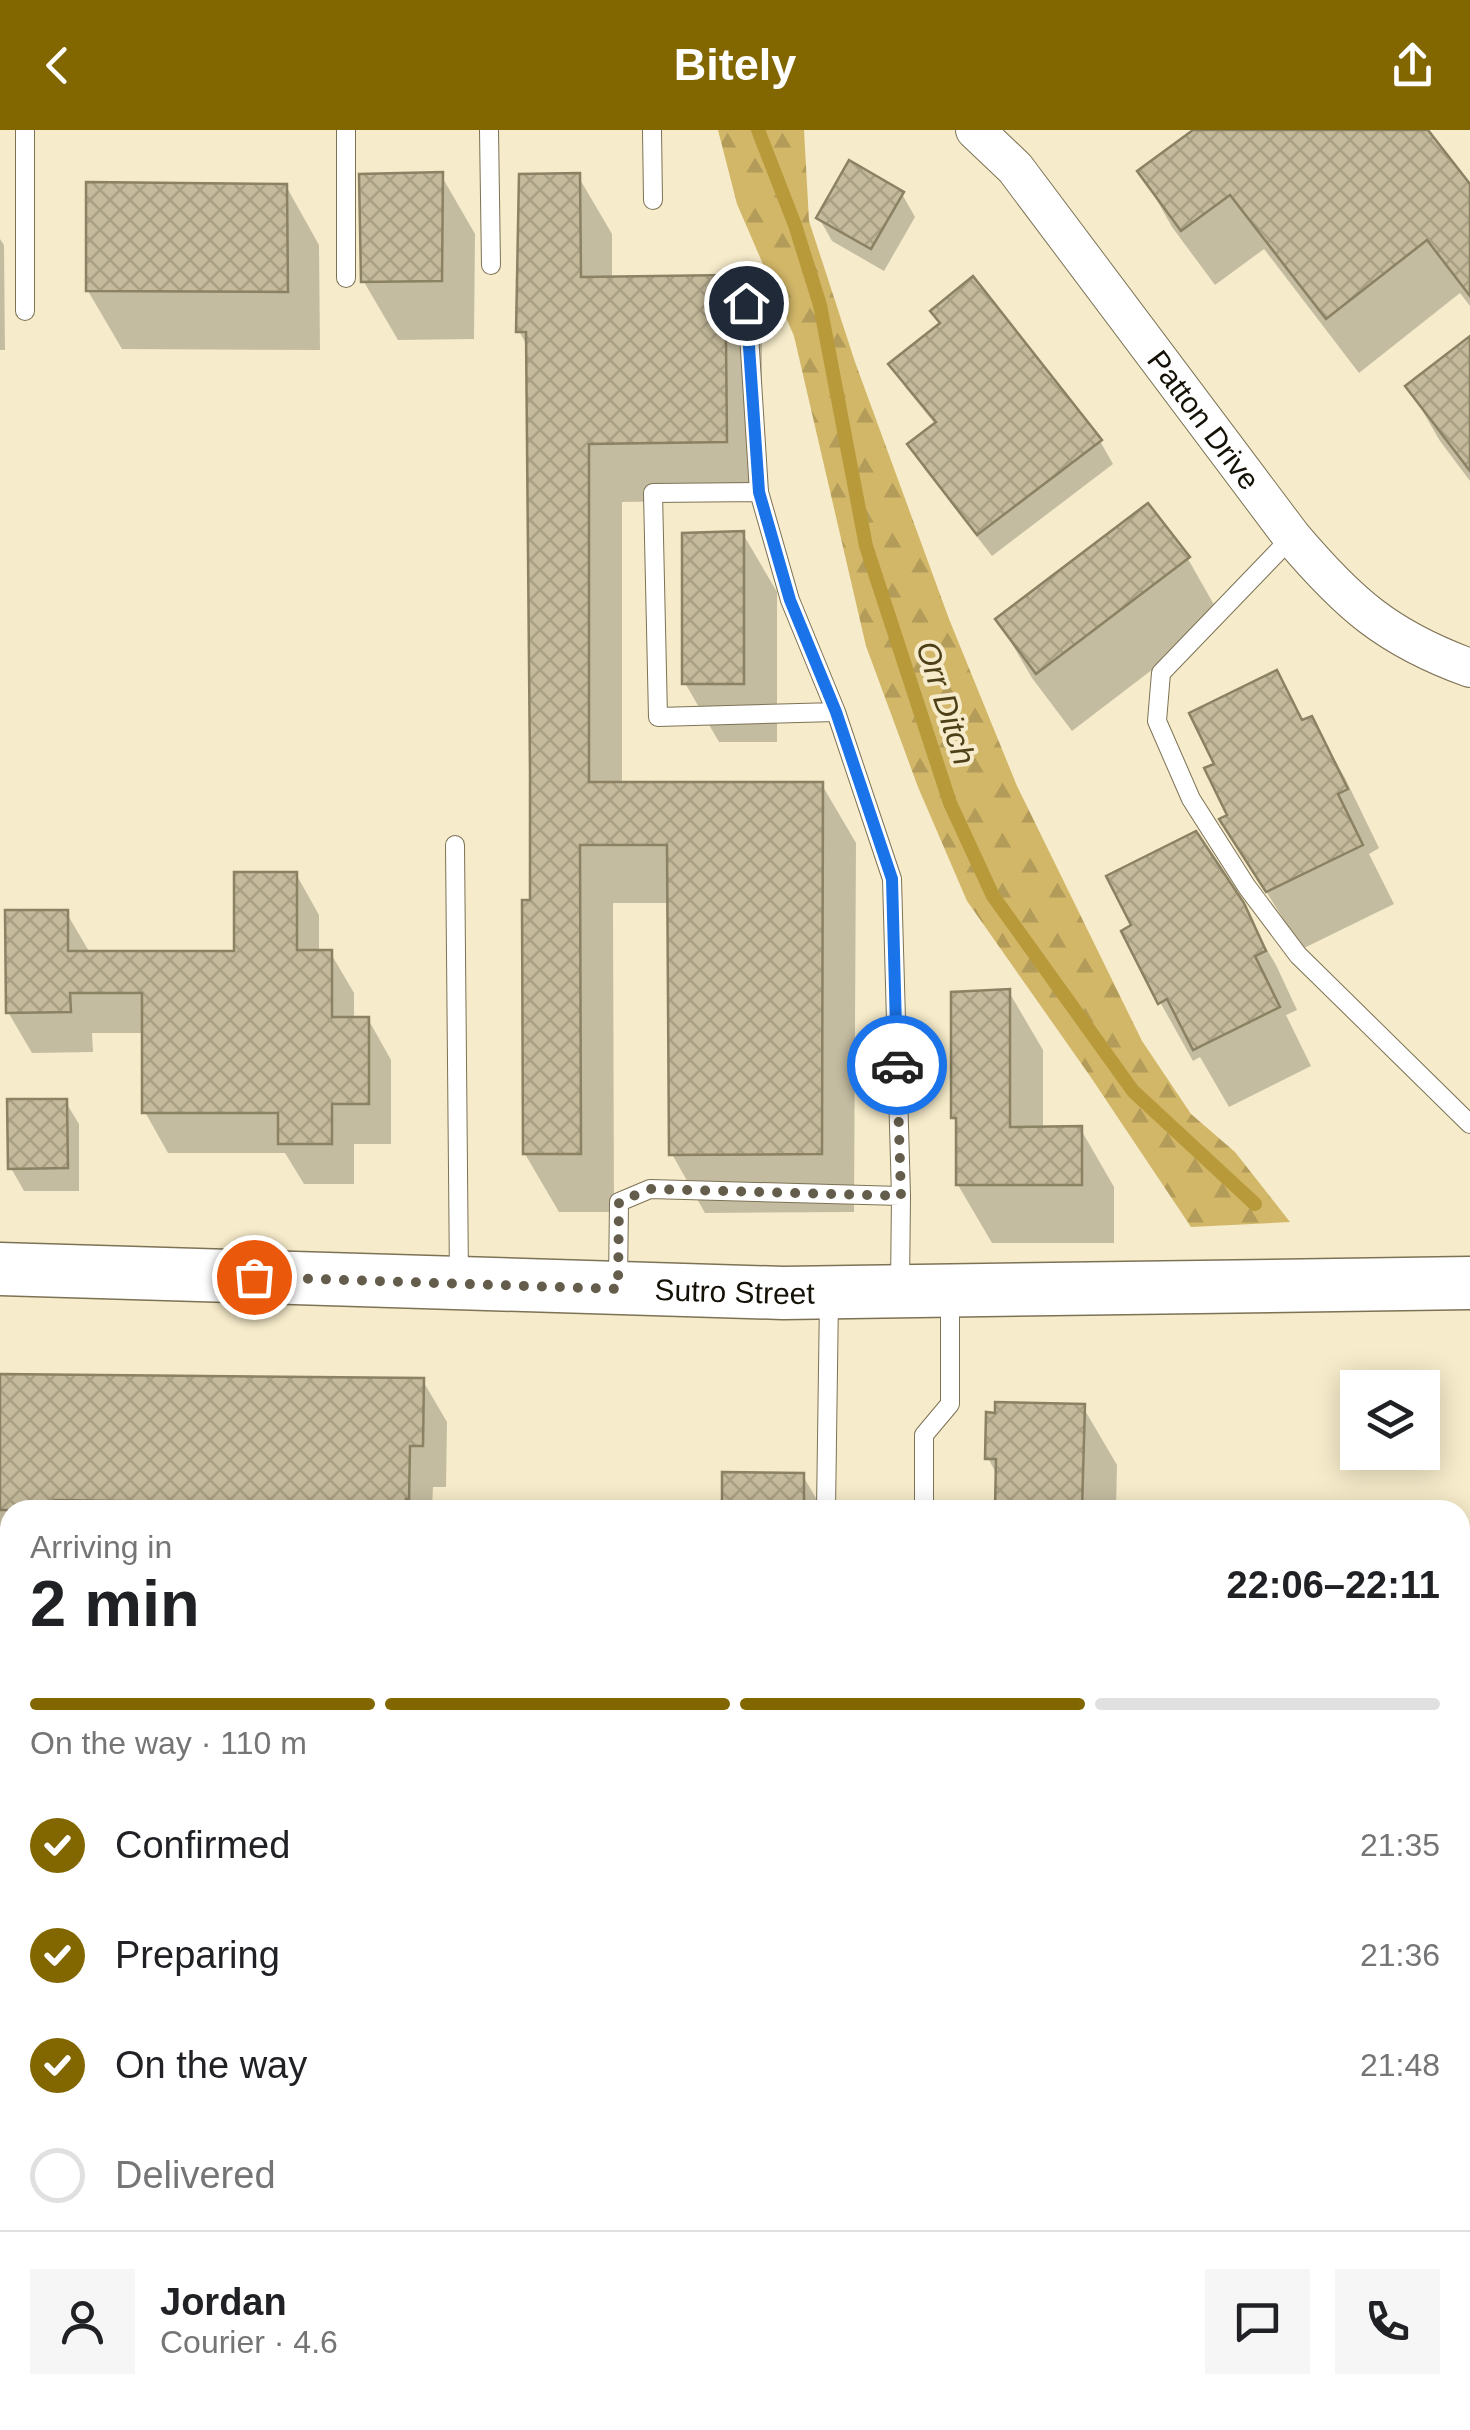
<!DOCTYPE html>
<meta charset="utf-8">
<style>
:root{--surface:#fff;--page:#f6f6f6;--text:#202124;--muted:#757577;--line:#e0e0e0;--accent:#826700}
body{margin:0;font-family:Helvetica,sans-serif;background:var(--page);color:var(--text);height:100vh;display:flex;flex-direction:column;font-size:38px;white-space:nowrap}
*{box-sizing:border-box;margin:0}
p{font-size:32px;color:var(--muted)}
.icon{flex:none;width:55px;height:55px;fill:none;stroke:currentColor;stroke-width:2;stroke-linecap:round;stroke-linejoin:round}
.map{position:relative;flex:1;overflow:hidden}
.details{position:absolute;left:0px;top:1370px;width:1470px;height:930px;display:flex;flex-direction:column;background:var(--surface);border-radius:30px 30px 0 0;box-shadow:0 5px 25px #0003}
.details>*{flex:none}
.controls{position:absolute;left:1340px;top:1240px;display:grid;gap:20px}
.controls a{display:grid;place-items:center;width:100px;height:100px;border-radius:0px;background:var(--surface);box-shadow:0 5px 25px #0003;font-size:50px}
.pin{position:absolute;display:grid;place-items:center;width:85px;height:85px;color:#fff;margin:-42px;border:5px solid #fff;border-radius:50%;box-shadow:0 2px 10px #0007}
.courier{position:absolute;display:grid;place-items:center;width:100px;height:100px;margin:-50px;border:8px solid #1a73e8;border-radius:50%;background:#fff;color:#222;box-shadow:0 2px 12px #0007}
.summary em{font-style:normal;font-weight:700}
.summary div{display:flex;flex-direction:column-reverse}
.summary{display:flex;align-items:center;justify-content:space-between;height:170px;padding:0 30px}
h1{font-size:65px;font-weight:700;line-height:75px}
.bar{display:grid;grid-template-columns:repeat(4,1fr);gap:15px 10px;align-content:center;height:120px;padding:0 30px}
.bar i{height:12px;border-radius:8px;background:var(--line)}
.bar .current{background:var(--accent)}
.bar p{grid-column:span 4}
.line{display:flex;align-items:center;gap:25px;padding:0 30px;border-top:2px solid var(--line)}
.line div{flex:1}
.round{display:grid;place-items:center;flex:none;width:105px;height:105px;border-radius:0px;background:var(--page)}
ol{padding:0 30px;list-style:none}
li{display:flex;align-items:center;gap:30px;height:110px}
li p{margin-inline-start:auto}
li .icon{padding:10px;border-radius:50%;background:var(--accent);color:#fff;stroke-width:4}
li:last-child{color:var(--muted)}
li i{width:55px;height:55px;border:5px solid var(--line);border-radius:50%}
header{display:flex;justify-content:space-between;align-items:center;height:130px;padding:0 30px;background:var(--accent);color:#fff;font-size:45px;font-weight:700}
.map>svg:first-child{display:block}
.forest{fill:url(#forest-firs)}
.shadow{fill:#0003}
.lines{fill:none;stroke-linecap:round;stroke-linejoin:round}
.stream{stroke:#b99a3b;stroke-width:14}
.building{fill:url(#building-cross-hatch);stroke:#8b8163;stroke-width:2.5}
.lane-casing{stroke:#7d7255;stroke-width:20}
.street-casing{stroke:#7d7255;stroke-width:40}
.secondary-casing{stroke:#7d7255;stroke-width:55}
.lane{stroke:#fff;stroke-width:18}
.street{stroke:#fff;stroke-width:38}
.secondary{stroke:#fff;stroke-width:52}
.done{stroke:#645d4b;stroke-width:10;stroke-dasharray:0 18}
.route{stroke:#1a73e8;stroke-width:12}
.labels{text-anchor:middle;dominant-baseline:central;stroke-width:8;stroke-linejoin:round;paint-order:stroke}
.street-label{font-size:30px;fill:#151106;stroke:#f6ebca}
.water-label{font-size:32px;font-style:italic;fill:#4d4018;stroke:#f6ebca}
</style>
<header><svg class="icon" aria-label="back" viewBox="0 0 24 24"><path d="M15 5l-7 7 7 7"/></svg>Bitely<svg class="icon" aria-label="share" viewBox="0 0 24 24"><path d="M12 15V3M7 8l5-5 5 5M5 13v7h14v-7"/></svg></header>
<div class="map">
<svg width="1470" height="2300" viewBox="0 0 1470 2300">
<defs>
<pattern id="forest-firs" width="22" height="20" patternUnits="userSpaceOnUse" patternTransform="scale(2.5)"><rect width="22" height="20" fill="#d2b768"/><path d="M5 1l3.5 6h-7zM16 11l3.5 6h-7z" fill="#b39c59"/></pattern>
<pattern id="building-cross-hatch" width="8" height="8" patternUnits="userSpaceOnUse" patternTransform="scale(2.5)"><rect width="8" height="8" fill="#c5ba9b"/><path d="M0 0l8 8M0 8l8-8" fill="none" stroke="#a89f84"/></pattern>
</defs>
<rect width="100%" height="100%" fill="#f6ebca"/>
<path class="forest" d="M718,0H804L809,91L855,232L949,489L1017,656L1142,911L1191,984L1235,1022L1290,1092L1191,1097L1090,946L967,771L918,657L866,516L794,206L737,74Z"/>
<g class="shadow">
<path d="M1198,0H1427L1470,56V176L1460,163L1359,243L1264,119L1215,155L1172,97L1141,42Z"/>
<path d="M441,45L475,104L474,209L398,210L364,152Z"/>
<path d="M578,46L612,104V149L728,147L762,206V266H758L759,370L622,372V655H822L856,713L854,1082L705,1083L672,1024L670,773H613L614,1082H559L525,1024L533,772L529,219L519,201Z"/>
<path d="M286,56L319,115L320,220L122,219L88,161Z"/>
<path d="M902,64L915,87L884,141L832,111L819,88Z"/>
<path d="M0,109L4,115L5,220H0Z"/>
<path d="M933,181L1100,311L1113,334L992,426L923,337L910,315L935,294L905,257L892,235L941,196Z"/>
<path d="M1470,209V351L1440,311L1408,256Z"/>
<path d="M1148,376L1188,429L1221,487L1072,601L1032,548L998,490Z"/>
<path d="M743,404L777,462V612H719L685,553Z"/>
<path d="M1276,543L1304,592L1311,589L1345,648L1379,718L1369,724L1394,774L1302,819L1222,691L1230,687L1217,635Z"/>
<path d="M296,744L319,785V822H330L354,863V889H368L391,930V1014H354V1054H304L285,1023H168L145,982V903H92L93,922L32,923L8,882L66,782L90,823H237Z"/>
<path d="M1241,775L1276,835L1297,880L1286,885L1311,936L1229,977L1200,927L1193,931L1160,872L1134,796Z"/>
<path d="M1009,862L1043,920V999L1080,998L1114,1057V1113H992L958,1055V995L953,987Z"/>
<path d="M65,971L79,994V1061H24L11,1038Z"/>
<path d="M0,1247L423,1251L447,1292L446,1357H433L432,1380H10V1682H0Z"/>
<path d="M1083,1277L1117,1335L1116,1380H998V1347L988,1328Z"/>
<path d="M803,1346L823,1380H725Z"/>
</g>
<g class="lines">
<path class="stream" d="M758,0L795,95L820,175L866,416L950,673L993,766L1133,961L1255,1074"/>
</g>
<g class="building">
<path d="M1193,0H1428L1470,54V166L1427,110L1326,189L1230,65L1181,101L1137,41Z"/>
<path d="M849,30L904,62L871,119L816,88Z"/>
<path d="M443,42L442,151L361,152L359,44Z"/>
<path d="M580,43L581,147L729,145L730,209H726L727,312L589,314V652H823L822,1024L669,1025L667,715H580L581,1024H523L522,770H530V642L526,202H516L519,44Z"/>
<path d="M86,52L287,54L288,162L86,161Z"/>
<path d="M973,146L1102,310L977,405L907,314L936,292L888,234L940,193L930,181Z"/>
<path d="M1470,206V341L1405,256Z"/>
<path d="M1148,373L1190,427L1036,544L995,489Z"/>
<path d="M744,401V554H682V403Z"/>
<path d="M1277,540L1302,590L1312,586L1348,659L1338,664L1363,715L1266,762L1219,689L1227,685L1204,638L1214,634L1189,583Z"/>
<path d="M1196,701L1244,773L1266,821L1255,826L1280,877L1193,920L1167,869L1158,874L1121,801L1131,795L1106,746Z"/>
<path d="M234,742H297V820H332V887H369V974H332V1014H278V983H142V863H70L71,882L6,883L5,780H68V821H234Z"/>
<path d="M1010,859V997L1082,996V1055H956V988H951V862Z"/>
<path d="M7,969H67L68,1038L8,1039Z"/>
<path d="M0,1244L424,1248L423,1316H410L409,1370L406,1369V1380H252V1373L54,1370V1380H0Z"/>
<path d="M995,1272L1085,1274L1082,1380H995L996,1329H985L986,1282L995,1283Z"/>
<path d="M722,1342L804,1343V1380H722Z"/>
</g>
<g class="lines">
<g class="lane-casing">
<g id="lane">
<path d="M25,0V181"/>
<path d="M346,0V148"/>
<path d="M489,0L491,135"/>
<path d="M652,0L653,70"/>
<path d="M747,173L759,362"/>
<path d="M1292,407L1161,543L1157,591L1191,669L1247,757L1298,825L1470,994"/>
<path d="M836,582L658,587L653,363L759,362L790,470L836,582L892,749L901,1066"/>
<path d="M455,715L459,1149"/>
<path d="M618,1155L619,1072L650,1059L901,1066L900,1157"/>
<path d="M826,1380L829,1168"/>
<path d="M924,1380V1305L950,1274V1165"/>
</g>
</g>
<g class="street-casing">
<g id="street">
<path id="s1" d="M975,0L1015,38L1292,407C1348,473 1387,508 1470,538"/>
</g>
</g>
<g class="secondary-casing">
<g id="secondary">
<path id="s2" d="M0,1139L783,1163L1470,1153"/>
</g>
</g>
<use href="#lane" class="lane"/>
<use href="#street" class="street"/>
<use href="#secondary" class="secondary"/>
</g>
<g class="lines">
<path class="done" d="M254,1147L618,1159L619,1072L650,1059L901,1066L897,935"/>
<path class="route" d="M746,173L759,362L790,470L836,582L892,749L897,935"/>
</g>
<g class="labels">
<g class="street-label">
<text stroke="none"><textPath href="#s1" startOffset="370">Patton Drive</textPath></text>
<text stroke="none"><textPath href="#s2" startOffset="735">Sutro Street</textPath></text>
</g>
<g class="water-label">
<text transform="translate(946 573) rotate(72)">Orr Ditch</text>
</g>
</g>
</svg>
<div class="controls">
<a><svg class="icon" aria-label="layers" viewBox="0 0 24 24"><path d="M12 4l9 5-9 5-9-5zM3 14l9 5 9-5"/></svg></a>
</div>
<div class="pin" style="left:254px;top:1147px;background:#ea580c"><svg class="icon" aria-label="bag" viewBox="0 0 24 24"><path d="M5 8h14l-1 12H6zM9 8a3 3 0 0 1 6 0"/></svg></div>
<div class="pin" style="left:746px;top:173px;background:#1f2937"><svg class="icon" aria-label="home" viewBox="0 0 24 24"><path d="M3 11l9-7 9 7M6 9v11h12V9"/></svg></div>
<div class="courier" style="left:897px;top:935px"><svg class="icon" aria-label="car" viewBox="0 0 24 24"><path d="M5 17H2v-5l4-1 3-4h7l3 4 3 1v5h-3M9 17h6M6 11h13"/><circle cx="7" cy="17" r="2"/><circle cx="17" cy="17" r="2"/></svg></div>
<section class="details">
<div class="summary"><div><h1>2 min</h1><p>Arriving in</p></div><em>22:06–22:11</em></div>
<div class="bar"><i class="current"></i><i class="current"></i><i class="current"></i><i></i><p>On the way · 110 m</p></div>
<ol>
<li><svg class="icon" aria-label="check" viewBox="0 0 24 24"><path d="M5 12l5 5 9-10"/></svg>Confirmed<p>21:35</p></li>
<li><svg class="icon" aria-label="check" viewBox="0 0 24 24"><path d="M5 12l5 5 9-10"/></svg>Preparing<p>21:36</p></li>
<li><svg class="icon" aria-label="check" viewBox="0 0 24 24"><path d="M5 12l5 5 9-10"/></svg>On the way<p>21:48</p></li>
<li><i></i>Delivered</li>
</ol>
<div class="line" style="height:180px"><a class="round"><svg class="icon" aria-label="person" viewBox="0 0 24 24"><circle cx="12" cy="8" r="4"/><path d="M4 21q1-7 8-7t8 7"/></svg></a><div><b>Jordan</b><p>Courier · 4.6</p></div><a class="round"><svg class="icon" aria-label="chat" viewBox="0 0 24 24"><path d="M4 5h16v11H9l-5 4z"/></svg></a><a class="round"><svg class="icon" aria-label="phone" viewBox="0 0 24 24"><path d="M5 4h4l2 5-3 2q2 4 5 5l2-3 5 2v4C11 20 4 13 5 4z"/></svg></a></div>
</section>
</div>
